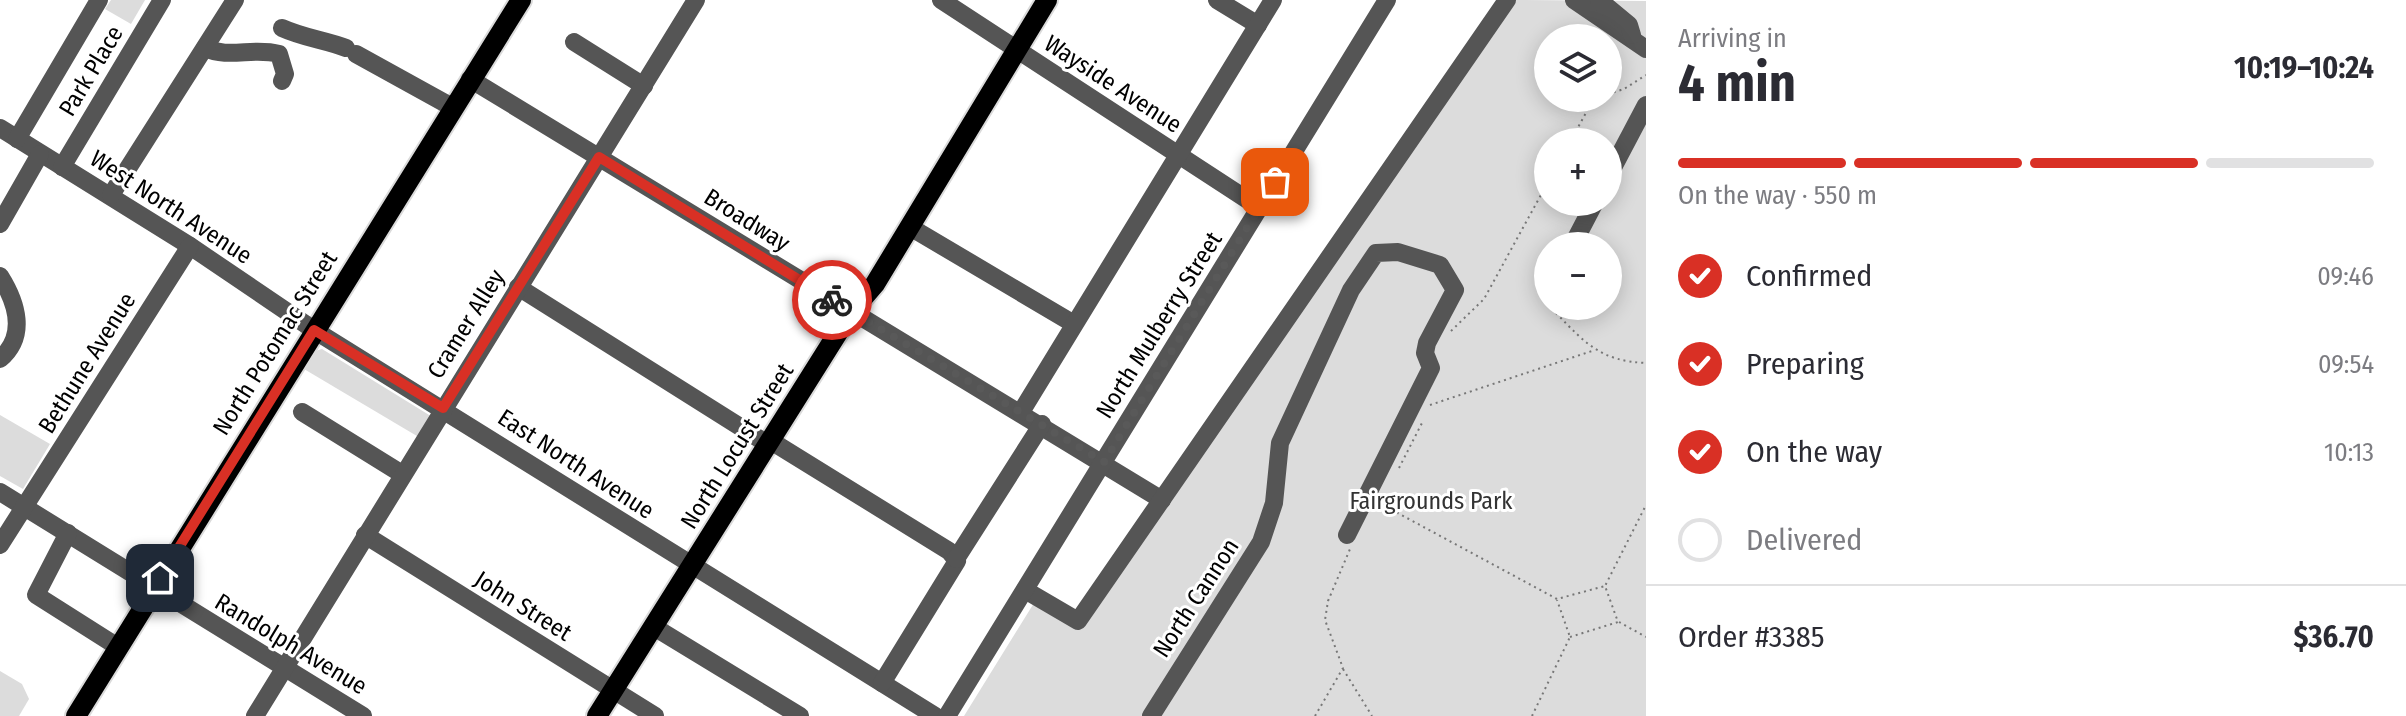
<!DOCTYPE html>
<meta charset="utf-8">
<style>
:root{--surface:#fff;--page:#f2f2f3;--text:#2b2b33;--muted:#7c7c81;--line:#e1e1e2;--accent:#d93025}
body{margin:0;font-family:"Fira Sans Condensed",sans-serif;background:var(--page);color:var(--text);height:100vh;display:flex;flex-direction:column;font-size:30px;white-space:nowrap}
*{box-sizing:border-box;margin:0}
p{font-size:26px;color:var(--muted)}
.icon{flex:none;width:44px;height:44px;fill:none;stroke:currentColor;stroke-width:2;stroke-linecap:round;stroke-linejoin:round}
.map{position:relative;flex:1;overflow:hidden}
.details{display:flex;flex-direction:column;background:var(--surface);width:760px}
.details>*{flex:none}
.fabs{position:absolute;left:1534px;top:24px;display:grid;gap:16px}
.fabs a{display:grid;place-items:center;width:88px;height:88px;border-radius:50%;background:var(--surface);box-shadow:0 4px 20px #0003;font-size:40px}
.pin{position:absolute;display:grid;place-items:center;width:68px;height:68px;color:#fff;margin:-34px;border-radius:16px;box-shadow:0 4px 12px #0006}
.courier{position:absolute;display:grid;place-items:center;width:80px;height:80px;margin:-40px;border:6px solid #d93025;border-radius:50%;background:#fff;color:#222;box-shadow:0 2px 10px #0007}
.head em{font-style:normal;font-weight:700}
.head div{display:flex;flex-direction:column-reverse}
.head{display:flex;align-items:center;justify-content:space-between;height:136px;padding:0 32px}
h1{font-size:52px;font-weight:700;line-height:60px}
.bar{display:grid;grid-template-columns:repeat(4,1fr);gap:12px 8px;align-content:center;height:96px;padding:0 32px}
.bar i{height:10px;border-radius:6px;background:var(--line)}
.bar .selected{background:var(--accent)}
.bar p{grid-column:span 4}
.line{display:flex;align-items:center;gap:20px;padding:0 32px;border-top:2px solid var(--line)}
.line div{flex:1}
ol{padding:0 32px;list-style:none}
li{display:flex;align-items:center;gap:24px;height:88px}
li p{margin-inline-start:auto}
li .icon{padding:8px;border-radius:50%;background:var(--accent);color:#fff;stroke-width:4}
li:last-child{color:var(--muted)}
li i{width:44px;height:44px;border:4px solid var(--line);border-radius:50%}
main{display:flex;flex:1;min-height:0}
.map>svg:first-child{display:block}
.green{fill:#dcdcdc;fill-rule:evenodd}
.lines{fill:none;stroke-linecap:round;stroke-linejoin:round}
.major-casing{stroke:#dbdbdb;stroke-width:24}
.path{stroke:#777;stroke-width:2;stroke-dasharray:2 4;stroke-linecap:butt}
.minor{stroke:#555;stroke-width:18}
.major{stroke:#000;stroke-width:20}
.done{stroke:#595959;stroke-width:8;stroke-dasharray:0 14.4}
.route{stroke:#d93025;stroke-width:10}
.labels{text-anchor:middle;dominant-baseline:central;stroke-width:6;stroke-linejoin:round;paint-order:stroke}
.street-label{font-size:24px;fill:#000;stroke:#fff}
.park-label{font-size:24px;fill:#333;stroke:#fff}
</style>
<main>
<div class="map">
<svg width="1646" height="716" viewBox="0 0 1646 716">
<rect width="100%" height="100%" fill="#fff"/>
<g class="green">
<path d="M111,0H145L131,24L105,9Z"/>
<path d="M1513,0L1646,1V716H964L1034,603L1077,630ZM1548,38H1608V98H1548ZM1548,142H1608V202H1548ZM1548,246H1608V306H1548Z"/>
<path d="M322,349L434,418L422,439L304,369L315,351Z"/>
<path d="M0,415L50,444L23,489L0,476Z"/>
<path d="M0,671L22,684L29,699L19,716H0Z"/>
</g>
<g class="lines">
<g class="major-casing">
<g id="major">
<path d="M76,716L521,0"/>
<path d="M597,716L851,312L875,284L1047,0"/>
</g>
</g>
<g class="path">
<path d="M1608,94L1624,89L1646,75"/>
<path d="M1570,142L1594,98"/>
<path d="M1556,313C1586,344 1601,361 1646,363"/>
<path d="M1451,331L1484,299L1548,182"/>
<path d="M1430,405L1592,351"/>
<path d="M1399,468L1423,421"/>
<path d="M1381,504L1557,599L1605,586"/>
<path d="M1619,622L1646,637"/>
<path d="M1570,637L1618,622L1605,586L1646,505"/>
<path d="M1343,669L1372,716"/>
<path d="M1315,716L1343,668L1325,620L1328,601L1350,549"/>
<path d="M1532,716L1570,637L1557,600"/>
</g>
<g class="minor">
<path d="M941,0L1260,208"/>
<path d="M1217,0L1258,25"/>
<path d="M1574,0L1646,49"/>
<path d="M1599,0L1629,25L1632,35"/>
<path d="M282,28C304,38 325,40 346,48"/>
<path d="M574,42L644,86"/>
<path d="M205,48C229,59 253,47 279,54L285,74L282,81"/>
<path d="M356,54L452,107"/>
<path d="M470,79L1162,500"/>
<path d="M0,128L190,246L314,330L935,716"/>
<path d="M17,139L99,0"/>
<path d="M62,167L162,0"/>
<path d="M1608,177L1646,105"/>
<path d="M111,195L235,0"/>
<path d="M0,224L40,154"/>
<path d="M910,227L1074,324"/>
<path d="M1572,246L1595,202"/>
<path d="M0,276C17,303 27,336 0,359"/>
<path d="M518,287L769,445"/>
<path d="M302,412L402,474"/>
<path d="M1021,412L1273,0"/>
<path d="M771,441L949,551L957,561L882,683"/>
<path d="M0,492L363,716"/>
<path d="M68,533L36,595L118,647"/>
<path d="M365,535L655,716"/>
<path d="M0,545L190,246"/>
<path d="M956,559L1042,424"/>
<path d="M1025,590L1078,621L1507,0"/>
<path d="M654,627L800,716"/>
<path d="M255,716L696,0"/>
<path d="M947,716L1387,0"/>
<path d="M1151,716L1261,542L1274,503L1280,443L1351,290L1376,253L1398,252L1440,265L1455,290L1427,343L1425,353L1431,368L1347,535"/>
</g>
<use href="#major" class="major"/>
</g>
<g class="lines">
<path class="done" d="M832,300L1104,462L1275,182"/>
<path class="route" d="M160,578L314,330L443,408L599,157L832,300"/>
</g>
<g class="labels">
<g class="street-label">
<text transform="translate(91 71) rotate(-59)">Park Place</text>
<text transform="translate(1113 84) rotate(33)">Wayside Avenue</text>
<text transform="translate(171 207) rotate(33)">West North Avenue</text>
<text transform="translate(747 220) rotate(32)">Broadway</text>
<text transform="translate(466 324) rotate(-58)">Cramer Alley</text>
<text transform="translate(1159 325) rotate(-58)">North Mulberry Street</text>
<text transform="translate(275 343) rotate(-58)">North Potomac Street</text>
<text transform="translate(87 363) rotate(-58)">Bethune Avenue</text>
<text transform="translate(737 446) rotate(-58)">North Locust Street</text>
<text transform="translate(576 464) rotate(33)">East North Avenue</text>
<text transform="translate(1196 598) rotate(-57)">North Cannon</text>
<text transform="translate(523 606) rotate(32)">John Street</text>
<text transform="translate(291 644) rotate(31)">Randolph Avenue</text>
</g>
<g class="park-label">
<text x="1431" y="501">Fairgrounds Park</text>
</g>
</g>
</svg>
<div class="fabs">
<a><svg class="icon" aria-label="layers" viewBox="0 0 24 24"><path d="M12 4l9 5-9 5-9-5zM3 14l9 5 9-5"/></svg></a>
<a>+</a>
<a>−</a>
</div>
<div class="pin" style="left:1275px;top:182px;background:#ea580c"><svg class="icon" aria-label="bag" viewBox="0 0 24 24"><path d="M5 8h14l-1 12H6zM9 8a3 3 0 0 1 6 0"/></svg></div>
<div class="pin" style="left:160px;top:578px;background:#1f2937"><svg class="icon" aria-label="home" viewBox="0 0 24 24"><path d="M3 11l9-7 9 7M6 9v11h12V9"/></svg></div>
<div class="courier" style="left:832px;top:300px"><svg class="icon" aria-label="bike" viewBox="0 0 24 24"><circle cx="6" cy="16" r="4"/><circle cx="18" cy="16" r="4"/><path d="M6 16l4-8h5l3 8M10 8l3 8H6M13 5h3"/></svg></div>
</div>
<section class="details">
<div class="head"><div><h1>4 min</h1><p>Arriving in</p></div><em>10:19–10:24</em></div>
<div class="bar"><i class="selected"></i><i class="selected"></i><i class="selected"></i><i></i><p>On the way · 550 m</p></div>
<ol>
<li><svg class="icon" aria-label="check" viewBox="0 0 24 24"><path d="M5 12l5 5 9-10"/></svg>Confirmed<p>09:46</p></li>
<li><svg class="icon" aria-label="check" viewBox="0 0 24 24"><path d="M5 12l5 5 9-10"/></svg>Preparing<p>09:54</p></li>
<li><svg class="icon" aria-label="check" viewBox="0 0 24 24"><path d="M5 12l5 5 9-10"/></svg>On the way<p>10:13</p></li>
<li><i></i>Delivered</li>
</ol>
<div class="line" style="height:104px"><div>Order #3385</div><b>$36.70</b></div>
</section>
</main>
